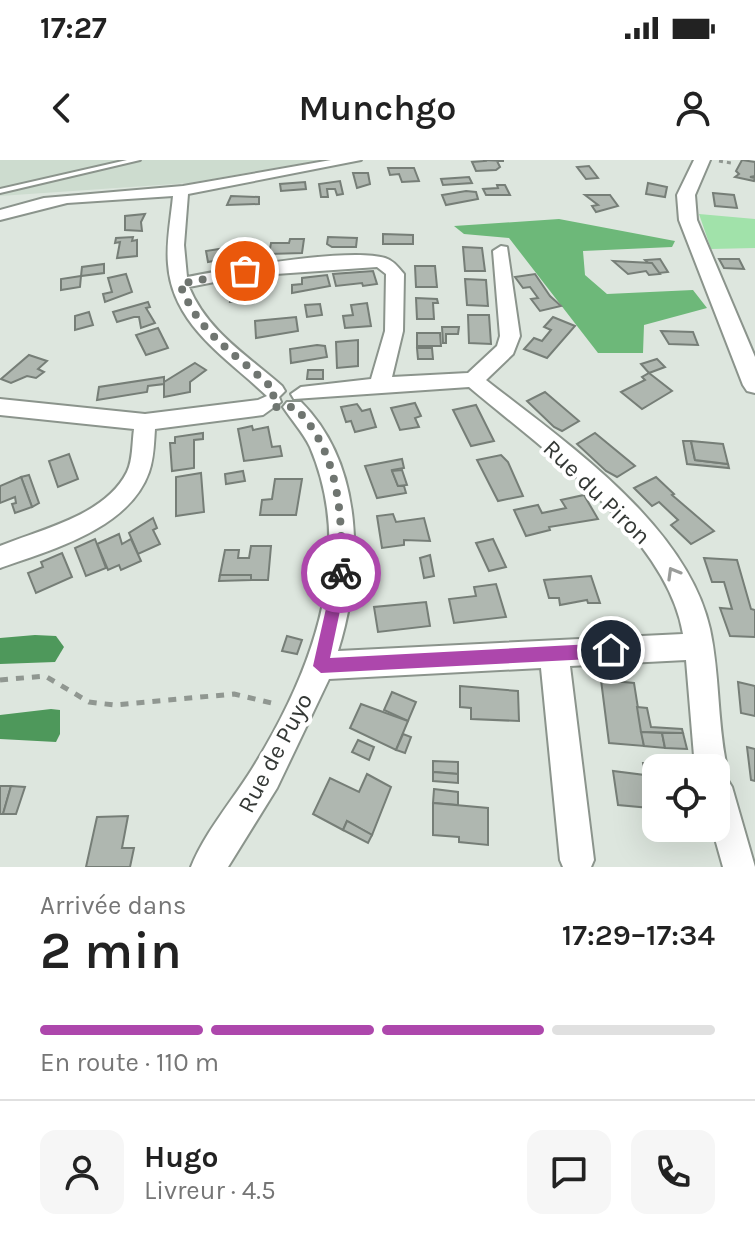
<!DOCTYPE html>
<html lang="fr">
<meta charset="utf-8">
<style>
:root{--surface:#fff;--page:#f6f6f6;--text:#222;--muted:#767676;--line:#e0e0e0;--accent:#ad47ac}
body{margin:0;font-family:Karla,sans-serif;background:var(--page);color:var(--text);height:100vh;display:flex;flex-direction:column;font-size:30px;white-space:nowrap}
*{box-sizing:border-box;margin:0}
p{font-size:26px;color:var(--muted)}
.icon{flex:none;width:44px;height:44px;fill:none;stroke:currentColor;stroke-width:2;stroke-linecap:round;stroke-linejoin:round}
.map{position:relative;height:707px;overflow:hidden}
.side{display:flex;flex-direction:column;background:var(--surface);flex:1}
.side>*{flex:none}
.fabs{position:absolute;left:642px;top:594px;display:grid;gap:16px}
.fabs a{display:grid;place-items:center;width:88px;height:88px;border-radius:16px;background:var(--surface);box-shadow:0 8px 32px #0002;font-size:40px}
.pin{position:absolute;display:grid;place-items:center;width:68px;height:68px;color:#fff;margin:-34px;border:4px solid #fff;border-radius:50%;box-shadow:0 2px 8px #0007}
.courier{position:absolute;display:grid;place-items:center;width:80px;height:80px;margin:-40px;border:6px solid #ad47ac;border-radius:50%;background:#fff;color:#222;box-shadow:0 2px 10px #0007}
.overview em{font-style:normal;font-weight:600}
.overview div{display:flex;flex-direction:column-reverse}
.overview{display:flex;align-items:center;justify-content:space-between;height:136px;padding:0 40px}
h1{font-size:52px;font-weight:600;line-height:60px}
.bar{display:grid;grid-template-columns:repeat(4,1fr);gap:12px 8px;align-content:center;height:96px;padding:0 40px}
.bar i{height:10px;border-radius:6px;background:var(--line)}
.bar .active{background:var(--accent)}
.bar p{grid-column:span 4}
.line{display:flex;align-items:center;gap:20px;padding:0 40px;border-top:2px solid var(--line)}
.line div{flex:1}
.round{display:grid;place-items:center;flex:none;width:84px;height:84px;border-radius:16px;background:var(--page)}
.status{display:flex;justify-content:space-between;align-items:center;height:56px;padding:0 40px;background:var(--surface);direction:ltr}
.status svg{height:22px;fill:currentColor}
header{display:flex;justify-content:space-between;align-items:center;height:104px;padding:0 40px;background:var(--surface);font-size:36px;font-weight:600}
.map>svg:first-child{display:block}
.built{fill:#cddccf}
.green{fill:#a1e2aa}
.forest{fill:#6db879}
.water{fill:#4e985b}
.building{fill:#afb7b0;stroke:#767e77;stroke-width:2}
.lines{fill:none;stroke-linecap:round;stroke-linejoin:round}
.service-casing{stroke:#8b948c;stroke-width:4}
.minor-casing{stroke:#8b948c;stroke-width:4}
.tertiary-casing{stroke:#8b948c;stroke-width:4}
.path-far1{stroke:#909791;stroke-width:3;stroke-dasharray:4 4;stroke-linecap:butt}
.path{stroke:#909791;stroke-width:5;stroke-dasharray:8 8;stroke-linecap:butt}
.service{fill:#fff;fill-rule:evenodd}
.minor{fill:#fff;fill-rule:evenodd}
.tertiary{fill:#fff;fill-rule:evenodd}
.oneway{stroke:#9a9c9a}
.route{fill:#ad47ac}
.done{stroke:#6f7570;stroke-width:8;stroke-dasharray:0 14.4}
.labels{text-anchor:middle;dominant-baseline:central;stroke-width:8;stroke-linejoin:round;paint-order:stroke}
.street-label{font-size:24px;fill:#343835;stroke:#fff}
</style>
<div class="status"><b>17:27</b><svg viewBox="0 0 49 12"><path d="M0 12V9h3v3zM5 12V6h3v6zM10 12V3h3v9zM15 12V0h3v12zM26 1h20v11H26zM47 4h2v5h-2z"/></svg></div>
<header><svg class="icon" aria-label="back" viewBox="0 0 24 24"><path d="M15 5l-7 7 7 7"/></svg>Munchgo<svg class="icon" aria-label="person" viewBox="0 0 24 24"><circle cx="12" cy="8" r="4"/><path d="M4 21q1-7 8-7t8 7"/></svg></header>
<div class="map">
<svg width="755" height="707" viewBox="0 0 755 707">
<rect width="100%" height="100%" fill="#dde6de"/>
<path class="built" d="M0,0H321L189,23L0,36Z"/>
<path class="green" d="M699,54L755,59V88L711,89Z"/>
<path class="forest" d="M559,59L675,81L672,87L583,91L585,115L607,134L693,130L707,148L644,165L643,193H598L509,78L464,74L454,66Z"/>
<g class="water">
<path d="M35,475L56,476L64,487L55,502L0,504V478Z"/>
<path d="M51,549L60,550V574L56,582L0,579V555Z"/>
</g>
<g class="building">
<path d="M742,0L755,2V16L750,17L755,18L754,21L735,17L739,14L736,11Z"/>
<path d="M485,1L484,0L504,1H497L500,7L496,10L476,11L472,2Z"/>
<path d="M589,6L598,18L586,19L577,7Z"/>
<path d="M388,8H414L419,21L402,22L399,14L390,15Z"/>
<path d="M353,13H368L370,24L357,28Z"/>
<path d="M469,17L472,23L443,25L441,19Z"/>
<path d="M340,21L343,34L337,35L335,29H327L328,37H321L319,24Z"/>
<path d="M305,22L306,29L281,31L280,24Z"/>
<path d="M648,23L667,27L665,37L646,34Z"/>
<path d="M497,25H505L510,35H486L483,29L498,28Z"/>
<path d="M466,31L476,32L478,39L446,45L442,35Z"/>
<path d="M713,33L734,35L737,48L715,46Z"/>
<path d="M585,35H610L618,46L596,52L592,46L598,45Z"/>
<path d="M231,36L259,37V44L227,45Z"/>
<path d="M145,54L141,62L142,71L125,70V56Z"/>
<path d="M383,74L413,75V84H383Z"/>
<path d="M133,77L132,81L137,80V96L117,98L120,82L115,83L116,78Z"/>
<path d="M328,77L357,78L356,87H332L327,84Z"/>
<path d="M290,79H304L302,93L269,94L271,83H289Z"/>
<path d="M238,86L239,96L208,102L206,91Z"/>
<path d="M463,87L482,88L485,111H465Z"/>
<path d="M660,99L668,112L659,113L645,100Z"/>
<path d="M719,99H739L744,109L724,108Z"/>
<path d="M613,101L652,103L660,114L649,115L646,111L628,114Z"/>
<path d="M104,104V113L81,116L82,107Z"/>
<path d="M415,106H435L437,127H416Z"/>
<path d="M373,111L377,124L363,126L362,123L336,126L333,114Z"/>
<path d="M126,114L132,132L105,142L103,134L112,132L108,118Z"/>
<path d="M535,114L550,136L561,146L540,151L531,139L538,138L530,127L523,128L515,117Z"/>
<path d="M327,115L330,126L292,133V125L302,124V118Z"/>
<path d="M81,116L80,127L61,130V119Z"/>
<path d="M465,119L486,120L488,146L467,145Z"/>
<path d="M250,124L251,140L230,142L233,126Z"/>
<path d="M416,138L437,139L438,143H433L434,159H417Z"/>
<path d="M148,142L150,147L146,148L155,163L141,168L139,157H134L117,162L113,152Z"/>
<path d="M367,143L371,166L345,168L343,156L353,155L351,145Z"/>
<path d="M320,144L322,155L307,157L305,145Z"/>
<path d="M89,152L93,165L75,170V156Z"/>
<path d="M468,155H489L491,184L469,183Z"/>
<path d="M296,157L298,171L256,178L255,161Z"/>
<path d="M553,157L575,166L547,198L524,189L534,178L542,181L551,170L544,167Z"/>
<path d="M442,167H459L458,174H446V183H443Z"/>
<path d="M158,168L168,188L146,195L136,175Z"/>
<path d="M661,171L693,172L698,185L669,184Z"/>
<path d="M417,173H440L441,186H417Z"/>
<path d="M358,180V206L337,208L336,182Z"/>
<path d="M317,185L325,186L327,197L291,203L290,189Z"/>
<path d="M417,188H432L433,199H418Z"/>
<path d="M29,195L47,201L38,209L44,212L36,218L27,216L11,223L1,219Z"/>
<path d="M657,199L665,207L649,213L641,204Z"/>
<path d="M195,203L206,210L190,222V232L164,237V222Z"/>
<path d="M308,210H323V219H307Z"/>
<path d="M649,213L672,231L642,249L621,232L645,220L642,217Z"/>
<path d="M164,217V224L148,226L147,232L97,240L99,227Z"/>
<path d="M545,232L579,261L562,271L554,267L527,241Z"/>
<path d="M415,243L421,256L415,258L419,267L400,270L391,248Z"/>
<path d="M357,244L362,251L370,249L376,267L355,272L351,261L346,262L341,247Z"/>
<path d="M476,245L494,281L471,286L453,250Z"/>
<path d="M252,266L253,270L268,267L272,287L280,286L282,296L244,301L238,269Z"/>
<path d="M203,273V279L194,280V308L172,311L170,283H175V277Z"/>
<path d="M595,273L635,306L617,317L606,311L577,284Z"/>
<path d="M683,281H691L695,300L728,304L729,308L687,304Z"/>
<path d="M691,281L723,284L728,304L695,300Z"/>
<path d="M69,294L78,319L58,327L49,301Z"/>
<path d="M501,295L508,302L523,336L498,341L477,300Z"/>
<path d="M402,299L404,308L392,310L398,326H404L406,333L377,338L365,306Z"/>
<path d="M402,310L407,325L398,326L392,311Z"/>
<path d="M243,311L245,321L226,324L225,314Z"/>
<path d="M201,313L204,352L176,356V317Z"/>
<path d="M29,315L39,343L32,347L21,317Z"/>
<path d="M21,317L32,347L15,353L12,344L16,343L15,337L0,343V326Z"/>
<path d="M656,317L674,334L672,335L714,371L691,384L671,365L678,360L659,342L652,346L634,328Z"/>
<path d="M275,319H302L296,355H260L262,340L272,339Z"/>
<path d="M584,335L598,359L549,367L550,370L526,376L514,350L538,345L542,353L566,348L561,340Z"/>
<path d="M393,354L396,362L424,358L430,381L404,380V385L382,388L377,356Z"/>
<path d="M153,358L157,368L153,370L160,384L138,394L129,373Z"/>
<path d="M119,374L122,384L131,379L141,401L121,410L119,405L108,410L97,384Z"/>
<path d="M95,379L106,408L86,416L75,388Z"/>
<path d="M493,379L506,407L489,411L476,383Z"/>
<path d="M251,386H271L268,420H251V415H220L225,390H239L238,398H249Z"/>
<path d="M62,393L72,417L36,433L28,413L43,407L41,402Z"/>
<path d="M430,395L434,416L424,418L420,398Z"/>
<path d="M704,398L737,400L751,449L755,450V477L730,476L720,448L732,449L724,422H712Z"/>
<path d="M220,415H251V420L219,421Z"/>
<path d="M591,416L600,443H588L587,440L560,445L559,438H549L544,420Z"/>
<path d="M496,424L506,457L454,463L449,439L476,436L474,427Z"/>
<path d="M426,442L430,466L378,472L374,447Z"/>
<path d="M287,476L302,480L297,494L282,491Z"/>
<path d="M601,520L634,523L644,586L609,583Z"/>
<path d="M738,522L755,526V556L741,553Z"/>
<path d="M460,526L518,531L519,561L471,559V548L460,547Z"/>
<path d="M392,532L416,542L408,561L384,550Z"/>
<path d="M361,544L408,561L396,590L350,568Z"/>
<path d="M637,547L647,548L651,567L682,569L683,573L641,572Z"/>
<path d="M641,572L662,573L665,588L644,586Z"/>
<path d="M662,573H683L687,589L665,588Z"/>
<path d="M403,574L411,577L405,593L396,590Z"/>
<path d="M358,580L374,587L369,600L352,592Z"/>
<path d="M747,587L755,589V621L751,620Z"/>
<path d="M433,601L458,602V614L433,612Z"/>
<path d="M643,603L664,605L665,608H656V666H652L650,648L618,645L613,611L645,615Z"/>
<path d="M433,612L458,614V623L433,621Z"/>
<path d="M367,614L391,627L372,675L347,661L343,670L313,654L330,618L359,632Z"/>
<path d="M0,626H11L3,654H0Z"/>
<path d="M11,626L25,627L16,654H3Z"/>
<path d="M434,629L458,632V645L433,643Z"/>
<path d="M433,643L488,648V685L459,682V677L433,675Z"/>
<path d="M128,656L122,688H134L130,707H86L97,657Z"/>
<path d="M347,661L372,675L368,683L343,670Z"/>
</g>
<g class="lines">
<g class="service-casing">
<path id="service" d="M127,0H140L0,33V29Z"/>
</g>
<g class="minor-casing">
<path id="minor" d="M331,0H361L188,34L184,85L187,117C228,109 349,87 385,98C394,101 398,107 404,114L403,171L392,217L468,213L497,186L500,176L493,91L501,86L507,87L520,176L513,194L486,220C565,282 687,365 710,469C720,515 717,562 727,608L724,614L732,627L755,707H723L712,668H716V608H695L686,500L570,506L594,700L591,707H563L560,700L541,508L329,519L277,628L228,707H191C205,672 232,641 252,609C311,514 357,397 310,287C303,272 292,261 283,247L287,242H301C365,306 363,411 338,491L683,474C667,376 540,287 469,227L294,239L291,234L301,227L371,219L385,171L386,114L377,107L245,116L189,127C207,171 248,196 282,226L285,231L279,237L281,242L263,255L155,269C154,283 154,298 149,312C129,369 51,390 0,408V386C41,369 105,356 127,312C133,300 132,283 134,269L0,255V239L145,254L258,240L267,236C227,198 172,165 168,104C166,82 171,58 173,36L67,43L0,60V50L44,38L183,26Z"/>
</g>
<g class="tertiary-casing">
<path id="tertiary" d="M694,0H710L695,35L697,60L755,197V233L747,231L743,225L679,60L677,35Z"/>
</g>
<path class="path-far1" d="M719,1L731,3L732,0"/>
<path class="path" d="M0,520L45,516L89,542L114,545L234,534L276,544"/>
<use href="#service" class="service"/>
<use href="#minor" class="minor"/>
<use href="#tertiary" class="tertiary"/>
</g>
<defs><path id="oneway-chevron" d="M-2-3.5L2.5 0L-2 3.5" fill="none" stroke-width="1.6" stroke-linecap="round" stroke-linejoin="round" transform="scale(2)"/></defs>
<use class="oneway" href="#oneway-chevron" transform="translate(673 413) rotate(-120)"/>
<path class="route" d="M341,407L348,413L330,498L611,483L619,490L611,498L321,513L313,506L334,413Z"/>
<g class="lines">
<path class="done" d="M245,111L180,124C199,176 238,194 275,231L271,242L276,247H294C339,289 343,356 341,413"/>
</g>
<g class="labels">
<g class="street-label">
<text transform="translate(597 332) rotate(44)">Rue du Piron</text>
<text transform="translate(275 593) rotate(-62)">Rue de Puyo</text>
</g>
</g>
</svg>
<div class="fabs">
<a><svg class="icon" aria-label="locate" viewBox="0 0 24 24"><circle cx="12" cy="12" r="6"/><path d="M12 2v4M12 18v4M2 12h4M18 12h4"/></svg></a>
</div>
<div class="pin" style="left:245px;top:111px;background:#ea580c"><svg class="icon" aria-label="bag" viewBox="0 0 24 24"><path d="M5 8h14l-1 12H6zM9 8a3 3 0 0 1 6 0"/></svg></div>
<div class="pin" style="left:611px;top:490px;background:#1f2937"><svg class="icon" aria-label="home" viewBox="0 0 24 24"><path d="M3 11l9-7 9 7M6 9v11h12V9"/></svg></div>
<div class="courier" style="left:341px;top:413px"><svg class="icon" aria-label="bike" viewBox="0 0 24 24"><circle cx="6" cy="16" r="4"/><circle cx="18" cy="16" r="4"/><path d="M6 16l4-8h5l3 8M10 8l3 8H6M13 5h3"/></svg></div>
</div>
<section class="side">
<div class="overview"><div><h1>2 min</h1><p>Arrivée dans</p></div><em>17:29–17:34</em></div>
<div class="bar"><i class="active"></i><i class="active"></i><i class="active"></i><i></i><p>En route · 110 m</p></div>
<div class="line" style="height:144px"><a class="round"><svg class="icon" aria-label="person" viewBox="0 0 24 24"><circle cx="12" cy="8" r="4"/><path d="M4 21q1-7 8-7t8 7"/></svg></a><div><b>Hugo</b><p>Livreur · 4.5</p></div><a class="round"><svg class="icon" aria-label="chat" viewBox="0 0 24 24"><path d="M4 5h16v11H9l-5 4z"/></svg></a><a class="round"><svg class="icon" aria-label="phone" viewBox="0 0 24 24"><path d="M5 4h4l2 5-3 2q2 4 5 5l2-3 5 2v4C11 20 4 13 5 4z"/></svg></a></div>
</section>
